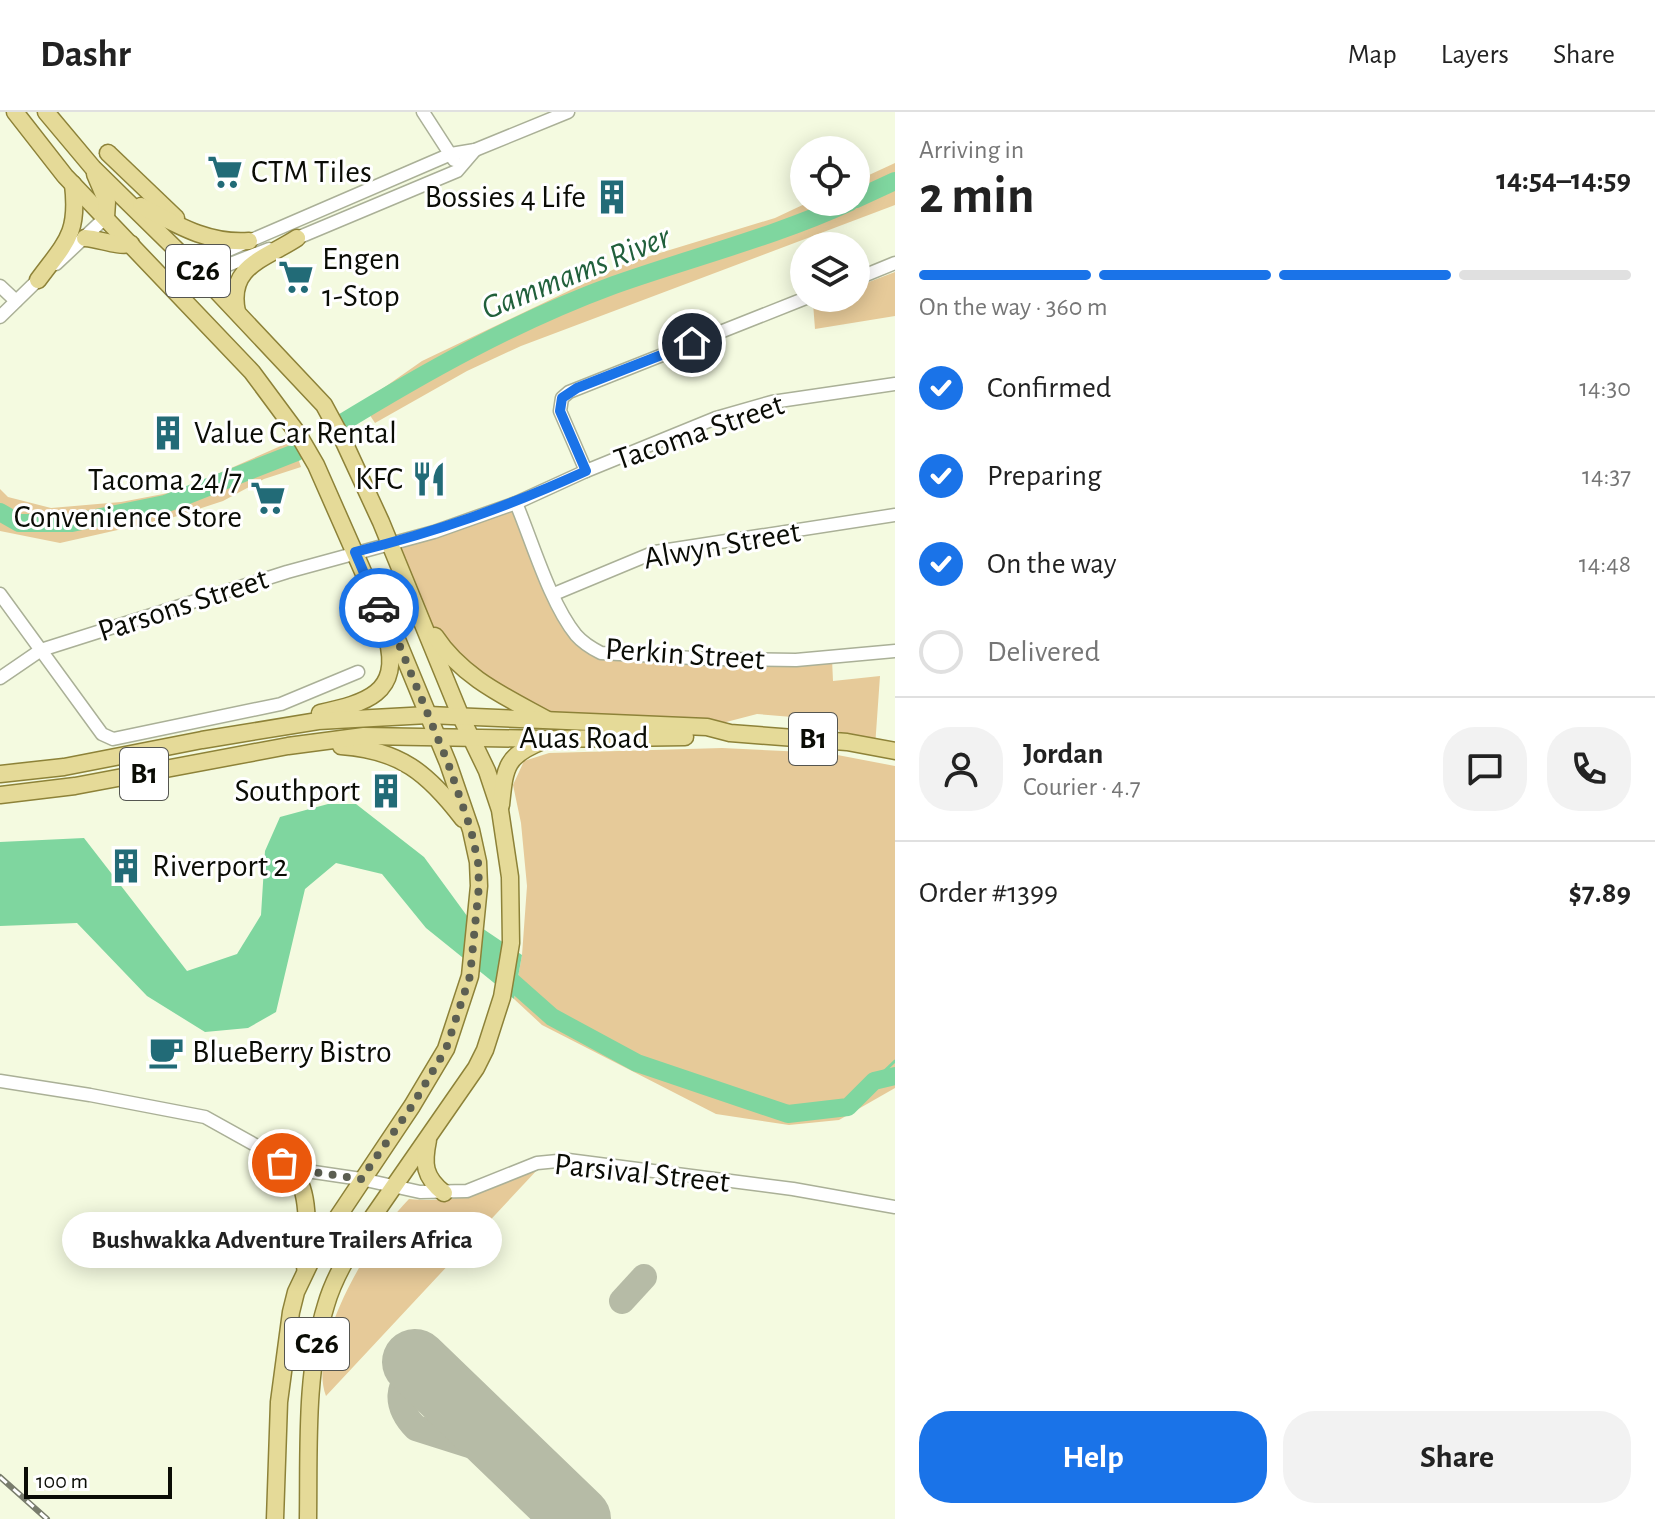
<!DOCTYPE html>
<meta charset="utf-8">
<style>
:root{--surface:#fff;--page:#f2f2f2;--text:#222;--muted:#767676;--line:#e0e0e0;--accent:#1a73e8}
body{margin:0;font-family:"Alegreya Sans",sans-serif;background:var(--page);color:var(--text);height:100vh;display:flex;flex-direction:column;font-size:30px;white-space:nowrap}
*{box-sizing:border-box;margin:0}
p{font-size:26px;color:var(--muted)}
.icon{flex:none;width:44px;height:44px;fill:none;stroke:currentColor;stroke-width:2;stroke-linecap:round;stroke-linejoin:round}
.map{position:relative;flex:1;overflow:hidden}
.details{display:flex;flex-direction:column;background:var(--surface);width:760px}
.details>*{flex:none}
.controls{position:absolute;left:790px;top:24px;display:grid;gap:16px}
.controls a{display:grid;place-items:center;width:80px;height:80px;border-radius:50%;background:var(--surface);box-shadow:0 4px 20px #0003;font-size:40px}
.scale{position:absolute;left:24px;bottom:20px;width:148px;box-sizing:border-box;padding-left:8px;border:4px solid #0a0c05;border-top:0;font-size:22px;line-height:28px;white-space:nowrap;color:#0a0c05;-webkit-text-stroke:6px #fff;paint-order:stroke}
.pin{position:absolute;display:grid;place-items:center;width:68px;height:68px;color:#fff;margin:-34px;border:4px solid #fff;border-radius:50%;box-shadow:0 2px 8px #0007}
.courier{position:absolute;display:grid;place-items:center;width:80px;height:80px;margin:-40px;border:6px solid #1a73e8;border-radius:50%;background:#fff;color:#222;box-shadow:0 2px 10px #0007}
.bubble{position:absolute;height:56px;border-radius:28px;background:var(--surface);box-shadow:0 4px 20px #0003;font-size:26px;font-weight:700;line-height:56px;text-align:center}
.headline em{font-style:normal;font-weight:700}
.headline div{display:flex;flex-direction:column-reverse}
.headline{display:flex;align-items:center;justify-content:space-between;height:136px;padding:0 24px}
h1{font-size:52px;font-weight:700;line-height:60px}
.bar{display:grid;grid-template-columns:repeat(4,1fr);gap:12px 8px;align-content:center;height:96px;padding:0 24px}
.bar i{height:10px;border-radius:6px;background:var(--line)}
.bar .selected{background:var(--accent)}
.bar p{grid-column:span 4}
.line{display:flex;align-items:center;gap:20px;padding:0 24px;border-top:2px solid var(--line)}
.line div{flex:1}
.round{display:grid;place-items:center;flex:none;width:84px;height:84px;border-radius:32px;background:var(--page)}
ol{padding:0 24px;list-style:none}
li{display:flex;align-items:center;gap:24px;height:88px}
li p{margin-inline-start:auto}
li .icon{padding:8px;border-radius:50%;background:var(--accent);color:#fff;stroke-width:4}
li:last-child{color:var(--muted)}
li i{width:44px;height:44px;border:4px solid var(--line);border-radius:50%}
.cta{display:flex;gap:16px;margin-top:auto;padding:16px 24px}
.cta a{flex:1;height:92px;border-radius:32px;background:var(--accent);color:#fff;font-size:32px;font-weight:700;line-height:92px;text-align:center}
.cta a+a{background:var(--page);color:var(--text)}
header{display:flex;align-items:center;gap:48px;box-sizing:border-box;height:112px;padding:0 40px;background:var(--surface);border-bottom:2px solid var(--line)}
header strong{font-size:38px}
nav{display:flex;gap:44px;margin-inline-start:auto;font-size:28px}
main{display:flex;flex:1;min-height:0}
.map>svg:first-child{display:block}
.green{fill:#e6ca99}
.water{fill:#7fd69f}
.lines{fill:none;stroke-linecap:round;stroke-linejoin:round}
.stream{stroke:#7fd69f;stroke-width:3}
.river{stroke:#7fd69f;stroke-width:18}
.taxiway{stroke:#b6bba6;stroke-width:26}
.runway{stroke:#b6bba6;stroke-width:66}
.minor-casing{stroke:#aab097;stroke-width:15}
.major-casing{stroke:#8d8238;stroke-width:19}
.minor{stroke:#fff;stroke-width:12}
.major{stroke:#e5da98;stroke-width:16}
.rail-casing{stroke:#787c6c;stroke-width:6}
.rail{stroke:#fff;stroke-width:3;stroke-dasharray:9;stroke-linecap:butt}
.done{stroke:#5c5f52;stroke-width:8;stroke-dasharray:0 14.4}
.route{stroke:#1a73e8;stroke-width:10}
.labels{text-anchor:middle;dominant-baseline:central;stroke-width:6;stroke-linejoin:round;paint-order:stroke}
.shield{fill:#fff;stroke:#545550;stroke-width:2}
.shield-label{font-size:30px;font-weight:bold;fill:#0a0c05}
.poi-label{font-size:32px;fill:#0a0c05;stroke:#fff;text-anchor:start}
.street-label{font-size:32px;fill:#0a0c05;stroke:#fff}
.water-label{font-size:34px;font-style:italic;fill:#21603c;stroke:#fff}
</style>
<header>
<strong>Dashr</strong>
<nav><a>Map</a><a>Layers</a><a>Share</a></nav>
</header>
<main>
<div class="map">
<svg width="895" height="1407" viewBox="0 0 895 1407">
<rect width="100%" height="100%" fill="#f4fae0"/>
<g class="green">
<path d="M895,51V93L521,234L467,259L375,311L362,291L422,249L627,151L775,106L809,90H856V69Z"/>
<path d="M895,160V204L815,217L813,191L826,186H856V175Z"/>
<path d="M292,329L301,355L264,367L223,389L171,406L60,431L0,419V377L8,385L51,396L121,390L179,379Z"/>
<path d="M516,391L575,522L601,541L832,547L833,569L880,564L875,635L847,630L837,616L828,608L757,602L707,615L554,611L487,568L418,499L389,432Z"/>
<path d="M722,636L827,641L895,654V976L839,1008L789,1013L716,1002L542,913L514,887L522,843L527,774L521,711L513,673L524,649L549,641Z"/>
<path d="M538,1057L326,1284C306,1232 373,1123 409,1087C464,1092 489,1078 538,1057Z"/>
</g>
<path class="water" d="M328,692H356L424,745L470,808L522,843L514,887L426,816L382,762L336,751L305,777L276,900L248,916L205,920L147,884L77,811L0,814V730L84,726L187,859L237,842L261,803L265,739L280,705Z"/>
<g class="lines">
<path class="stream" d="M874,969L895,949"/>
<g class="river">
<path d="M856,87L895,69"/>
<path d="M337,314C425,260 516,209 614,173C693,145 774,125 850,90"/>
<path d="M0,400L19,411H72L165,392L297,340"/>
<path d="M499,858L552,905L637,951L788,1002L848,995L874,969L895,964"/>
</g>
<g class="taxiway">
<path d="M622,1189L644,1165"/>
<path d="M424,1259C392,1267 396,1297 416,1316L517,1348"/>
</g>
<path class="runway" d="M415,1250L578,1407"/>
<g class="minor-casing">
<g id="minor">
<path d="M423,0L454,48"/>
<path d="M290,129L457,59L475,38"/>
<path d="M56,152L106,105"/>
<path d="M856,167L895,151"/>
<path d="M0,174L16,189"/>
<path d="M175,177L196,157L219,142L451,42L475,38L568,0"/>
<path d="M182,186L220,156L269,137"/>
<path d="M0,205L42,164"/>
<path d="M586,359L560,299L562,286L569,280L806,186"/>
<path d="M516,391C532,429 550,491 576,523C583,531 591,536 601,541L712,547L796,548L895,539"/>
<path d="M0,482L102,622L113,627L281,592L358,560"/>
<path d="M554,482L655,440L895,403"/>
<path d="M0,566L41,538L287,460L434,420L516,391L586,359L716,306L772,290L895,272"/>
<path d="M0,969L90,983L205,1005L300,1058L361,1067L420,1080L467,1079L537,1051L568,1048L793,1077L895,1095"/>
</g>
</g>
<g class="major-casing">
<g id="major">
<path d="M15,0L65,64L252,260L298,322L316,353L379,496L396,525L448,651L471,718L478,750L479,774L470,864L446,937L412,994L317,1136L296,1180L291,1200L279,1290L275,1407"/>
<path d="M46,0L93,56L196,157L324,293L344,330L381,410L461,605L487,659L500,698L510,765L511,831L502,885L485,938L476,956L365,1116C350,1140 334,1165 326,1193C305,1261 309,1336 308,1407"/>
<path d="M108,41L176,106"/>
<path d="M95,62L107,90L106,105"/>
<path d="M141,94C177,113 208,132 249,129"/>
<path d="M85,126C101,127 116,135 131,132"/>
<path d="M38,168C66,130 79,122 73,72"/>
<path d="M237,200C227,154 265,147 297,126"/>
<path d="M435,524C462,565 504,584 546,607"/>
<path d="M320,601C365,591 402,582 387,526"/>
<path d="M341,634C400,638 428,661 463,707"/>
<path d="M0,662L64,655L202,628L318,609L428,603L707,615L730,621L847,630L895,639"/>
<path d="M0,683L75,674L288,634L364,624L548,627L685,625"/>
<path d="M501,693C505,655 505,644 543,629"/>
<path d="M428,1028C423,1052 424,1065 444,1081"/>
<path d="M274,1045C280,1050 289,1055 294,1061C312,1082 306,1130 305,1155"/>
</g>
</g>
<use href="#minor" class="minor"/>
<use href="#major" class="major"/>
<g class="rail-casing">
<path id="rail" d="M0,1365L47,1407"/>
</g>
<use href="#rail" class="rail"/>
</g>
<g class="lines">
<path class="done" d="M282,1051L274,1045L300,1058L361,1067L412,994L446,937L470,864L479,774L478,750L471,718L448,651L396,525L379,496"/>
<path class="route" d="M379,496L355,440C439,419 507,395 586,359L560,299L562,286L577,276L692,231"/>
</g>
<defs>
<g id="supermarket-bare" transform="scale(2.76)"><path d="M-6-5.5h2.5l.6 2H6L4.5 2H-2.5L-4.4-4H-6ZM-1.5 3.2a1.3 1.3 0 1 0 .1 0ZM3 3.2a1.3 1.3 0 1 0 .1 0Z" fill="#226b77" stroke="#fff" stroke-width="2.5" paint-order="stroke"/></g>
<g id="building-bare" transform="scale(2.76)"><path d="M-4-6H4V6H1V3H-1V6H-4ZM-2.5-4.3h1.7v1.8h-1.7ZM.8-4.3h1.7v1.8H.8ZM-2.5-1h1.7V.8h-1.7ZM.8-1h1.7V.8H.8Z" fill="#226b77" stroke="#fff" stroke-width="2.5" paint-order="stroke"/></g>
<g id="restaurant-bare" transform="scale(2.76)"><path d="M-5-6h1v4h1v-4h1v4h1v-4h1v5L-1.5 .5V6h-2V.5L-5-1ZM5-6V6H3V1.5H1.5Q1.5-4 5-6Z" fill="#226b77" stroke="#fff" stroke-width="2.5" paint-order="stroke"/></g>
<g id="cafe-bare" transform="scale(2.76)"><path d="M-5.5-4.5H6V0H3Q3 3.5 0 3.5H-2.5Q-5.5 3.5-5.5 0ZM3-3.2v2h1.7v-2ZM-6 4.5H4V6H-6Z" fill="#226b77" stroke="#fff" stroke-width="2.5" paint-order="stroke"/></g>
</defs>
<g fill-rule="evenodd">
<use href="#supermarket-bare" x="225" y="60"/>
<use href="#building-bare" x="612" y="85"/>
<use href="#supermarket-bare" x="296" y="165"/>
<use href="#building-bare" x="168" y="321"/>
<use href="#restaurant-bare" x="429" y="367"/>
<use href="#supermarket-bare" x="268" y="386"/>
<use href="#building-bare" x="386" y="679"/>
<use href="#building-bare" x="126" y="754"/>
<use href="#cafe-bare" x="166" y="940"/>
</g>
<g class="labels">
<g class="shield">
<rect x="166" y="133" width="64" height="52" rx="6"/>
<rect x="789" y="601" width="48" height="52" rx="6"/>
<rect x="120" y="636" width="48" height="52" rx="6"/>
<rect x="285" y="1206" width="64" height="52" rx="6"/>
</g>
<g class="shield-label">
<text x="198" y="159">C26</text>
<text x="813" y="627">B1</text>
<text x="144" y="662">B1</text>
<text x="317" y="1232">C26</text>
</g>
<g class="poi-label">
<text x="251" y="60">CTM Tiles</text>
<text x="586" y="85" text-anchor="end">Bossies 4 Life</text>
<text x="322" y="147">Engen<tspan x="322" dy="37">1-Stop</tspan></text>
<text x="194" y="321">Value Car Rental</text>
<text x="403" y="367" text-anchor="end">KFC</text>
<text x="242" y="368" text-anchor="end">Tacoma 24/7<tspan x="242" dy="37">Convenience Store</tspan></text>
<text x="360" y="679" text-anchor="end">Southport</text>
<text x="152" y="754">Riverport 2</text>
<text x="192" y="940">BlueBerry Bistro</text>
</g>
<g class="street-label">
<text transform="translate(699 320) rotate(-19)">Tacoma Street</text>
<text transform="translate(722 433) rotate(-10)">Alwyn Street</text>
<text transform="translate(183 493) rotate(-18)">Parsons Street</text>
<text transform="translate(685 542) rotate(4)">Perkin Street</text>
<text x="584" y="626">Auas Road</text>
<text transform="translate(642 1061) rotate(6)">Parsival Street</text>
</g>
<g class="water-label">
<text transform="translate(576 161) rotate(-22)">Gammams River</text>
</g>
</g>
</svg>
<div class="controls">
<a><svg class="icon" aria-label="locate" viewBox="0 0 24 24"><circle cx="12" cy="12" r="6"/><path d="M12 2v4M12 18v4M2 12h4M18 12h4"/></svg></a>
<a><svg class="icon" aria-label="layers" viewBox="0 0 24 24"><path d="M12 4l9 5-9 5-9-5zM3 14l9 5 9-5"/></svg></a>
</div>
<div class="scale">100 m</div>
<div class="pin" style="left:282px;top:1051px;background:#ea580c"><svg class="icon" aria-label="bag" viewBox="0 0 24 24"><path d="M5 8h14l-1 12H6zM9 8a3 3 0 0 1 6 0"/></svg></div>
<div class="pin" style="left:692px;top:231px;background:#1f2937"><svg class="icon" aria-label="home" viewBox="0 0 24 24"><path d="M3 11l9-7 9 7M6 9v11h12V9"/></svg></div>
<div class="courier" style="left:379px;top:496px"><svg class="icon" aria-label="car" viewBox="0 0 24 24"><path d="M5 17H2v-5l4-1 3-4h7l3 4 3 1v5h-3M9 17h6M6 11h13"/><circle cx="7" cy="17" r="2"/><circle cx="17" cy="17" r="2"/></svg></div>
<div class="bubble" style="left:62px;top:1100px;width:440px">Bushwakka Adventure Trailers Africa</div>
</div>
<section class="details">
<div class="headline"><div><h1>2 min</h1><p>Arriving in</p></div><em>14:54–14:59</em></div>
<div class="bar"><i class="selected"></i><i class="selected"></i><i class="selected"></i><i></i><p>On the way · 360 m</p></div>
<ol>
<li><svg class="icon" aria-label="check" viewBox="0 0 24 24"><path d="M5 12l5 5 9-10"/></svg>Confirmed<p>14:30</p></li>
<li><svg class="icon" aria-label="check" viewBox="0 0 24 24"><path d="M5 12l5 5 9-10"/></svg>Preparing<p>14:37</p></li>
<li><svg class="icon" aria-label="check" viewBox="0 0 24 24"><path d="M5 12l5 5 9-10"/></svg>On the way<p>14:48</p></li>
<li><i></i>Delivered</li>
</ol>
<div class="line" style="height:144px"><a class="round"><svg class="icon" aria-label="person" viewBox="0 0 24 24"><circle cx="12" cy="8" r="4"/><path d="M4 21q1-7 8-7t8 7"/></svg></a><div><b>Jordan</b><p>Courier · 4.7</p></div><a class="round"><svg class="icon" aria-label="chat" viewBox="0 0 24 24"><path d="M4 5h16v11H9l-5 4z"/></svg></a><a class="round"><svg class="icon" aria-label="phone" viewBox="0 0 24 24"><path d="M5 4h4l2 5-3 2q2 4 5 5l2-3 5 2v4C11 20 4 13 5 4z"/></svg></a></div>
<div class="line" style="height:104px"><div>Order #1399</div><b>$7.89</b></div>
<div class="cta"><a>Help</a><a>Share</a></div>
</section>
</main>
